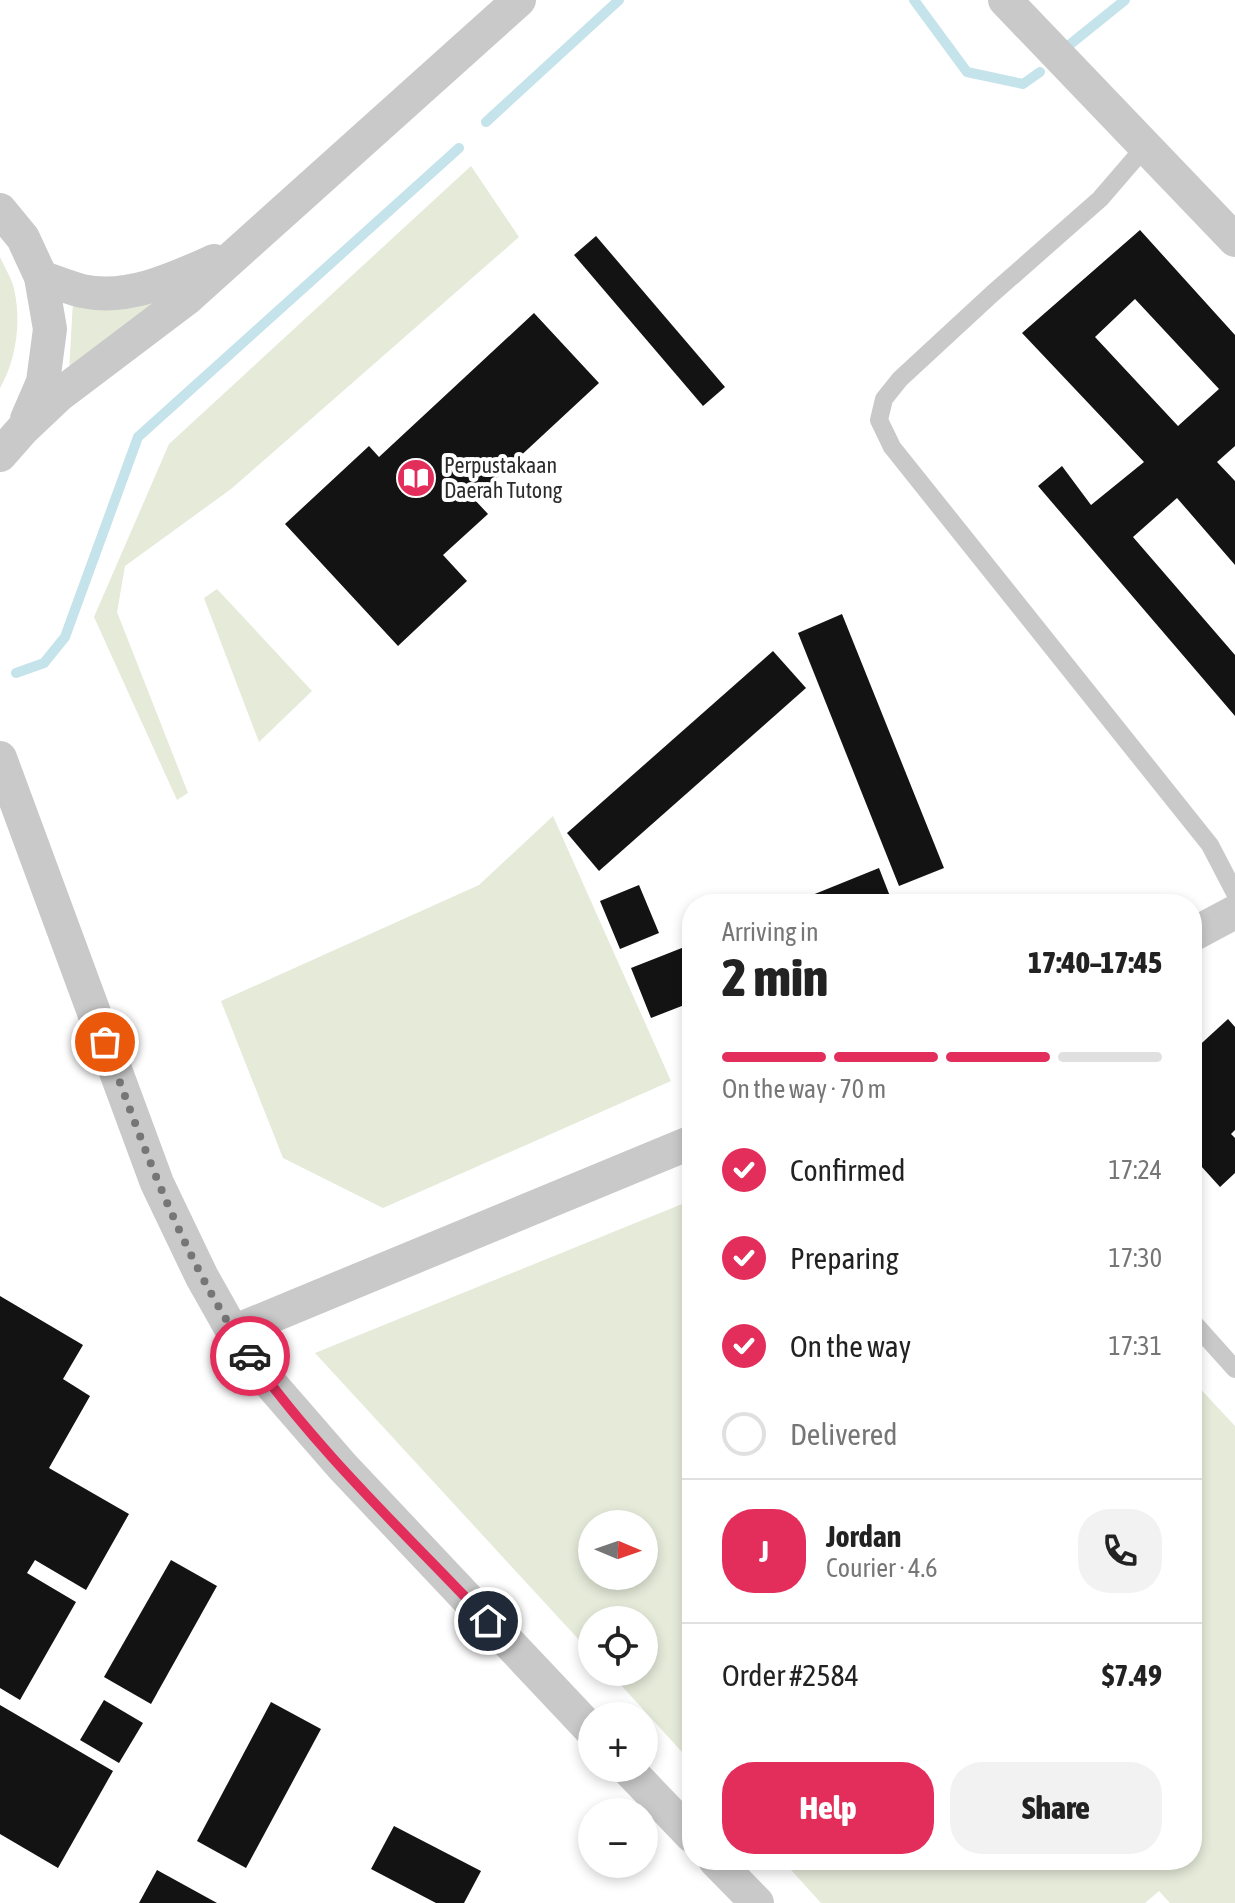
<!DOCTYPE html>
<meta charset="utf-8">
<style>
:root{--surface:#fff;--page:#f2f2f2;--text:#222;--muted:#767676;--line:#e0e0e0;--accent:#e32e5c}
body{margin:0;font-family:"Asap Condensed",sans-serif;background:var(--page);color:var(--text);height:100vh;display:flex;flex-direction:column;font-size:30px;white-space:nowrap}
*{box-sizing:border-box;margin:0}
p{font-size:26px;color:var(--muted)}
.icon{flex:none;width:44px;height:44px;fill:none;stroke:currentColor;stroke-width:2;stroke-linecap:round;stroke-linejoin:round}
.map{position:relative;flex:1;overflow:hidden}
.details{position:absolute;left:682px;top:894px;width:520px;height:976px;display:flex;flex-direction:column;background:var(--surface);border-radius:32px;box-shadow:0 4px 12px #0003}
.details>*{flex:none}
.needle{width:52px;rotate:92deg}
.controls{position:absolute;left:578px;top:1510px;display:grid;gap:16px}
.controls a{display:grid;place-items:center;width:80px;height:80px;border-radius:50%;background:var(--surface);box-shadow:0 4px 12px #0003;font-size:40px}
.pin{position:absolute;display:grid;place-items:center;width:68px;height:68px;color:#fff;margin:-34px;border:4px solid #fff;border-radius:50%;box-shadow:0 2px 8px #0007}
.courier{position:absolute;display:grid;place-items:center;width:80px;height:80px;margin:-40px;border:6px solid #e32e5c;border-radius:50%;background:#fff;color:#222;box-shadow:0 2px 10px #0007}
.summary em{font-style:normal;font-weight:800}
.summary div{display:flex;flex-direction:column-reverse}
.summary{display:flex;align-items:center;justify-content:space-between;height:136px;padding:0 40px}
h1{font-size:52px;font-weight:800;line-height:60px}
.bar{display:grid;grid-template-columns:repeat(4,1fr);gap:12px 8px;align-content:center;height:96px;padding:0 40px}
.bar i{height:10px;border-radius:6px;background:var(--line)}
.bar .active{background:var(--accent)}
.bar p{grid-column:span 4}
.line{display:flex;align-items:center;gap:20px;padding:0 40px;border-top:2px solid var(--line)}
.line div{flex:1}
.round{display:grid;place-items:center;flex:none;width:84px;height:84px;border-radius:32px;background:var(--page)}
ol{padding:0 40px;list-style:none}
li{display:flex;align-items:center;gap:24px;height:88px}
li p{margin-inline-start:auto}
li .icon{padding:8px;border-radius:50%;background:var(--accent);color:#fff;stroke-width:4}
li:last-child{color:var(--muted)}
li i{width:44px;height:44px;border:4px solid var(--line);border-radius:50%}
.cta{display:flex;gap:16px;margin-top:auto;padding:16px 40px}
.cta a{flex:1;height:92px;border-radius:32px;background:var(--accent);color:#fff;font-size:32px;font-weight:800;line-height:92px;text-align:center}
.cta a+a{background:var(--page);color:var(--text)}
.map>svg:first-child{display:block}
.green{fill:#e5ead9;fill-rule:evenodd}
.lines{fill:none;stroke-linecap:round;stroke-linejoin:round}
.stream{stroke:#c5e3ea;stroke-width:10}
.building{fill:#131313;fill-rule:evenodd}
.lane{stroke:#c9c9c9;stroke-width:18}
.street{stroke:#c9c9c9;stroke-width:34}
.done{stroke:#767676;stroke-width:8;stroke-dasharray:0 14.4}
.route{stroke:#e32e5c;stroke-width:10}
.labels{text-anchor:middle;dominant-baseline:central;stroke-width:8;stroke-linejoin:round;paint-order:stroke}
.poi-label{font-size:22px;fill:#2c2c2c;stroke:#fff;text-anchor:start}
</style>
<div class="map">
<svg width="1235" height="1903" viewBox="0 0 1235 1903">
<rect width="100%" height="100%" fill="#fff"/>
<g class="green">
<path d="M471,166L519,237L231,489L125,566L117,612L188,793L177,800L94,617L169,444Z"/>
<path d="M0,257C4,266 10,276 13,285C22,318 17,359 0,388Z"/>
<path d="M176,289L69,372L73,301Z"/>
<path d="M217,589L312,691L259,742L204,598Z"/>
<path d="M553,816L671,1081L383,1208L283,1158L221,1001L479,885Z"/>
<path d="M692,1200V1763L609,1672H644V1620H592V1654L315,1353ZM644,1524V1576H592V1524Z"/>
<path d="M1192,1380L1235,1426V1903H1170L1159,1891L1145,1903H821L782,1860H1192Z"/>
</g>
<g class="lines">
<g class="stream">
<path d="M914,0L967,72L1023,84L1040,72"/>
<path d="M1068,46L1125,0"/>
<path d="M486,122L619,0"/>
<path d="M16,673L44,663L65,637L138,437L459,148"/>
</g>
</g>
<g class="building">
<path d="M1140,230L1235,335V446L1217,462L1235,481V565L1177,498L1133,537L1235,655V716L1038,486L1062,466L1091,505L1144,462L1022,333ZM1135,299L1219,389L1178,426L1095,337Z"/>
<path d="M596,236L725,387L703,406L574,255Z"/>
<path d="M534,313L599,383L474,499L488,514L443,555L467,581L398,646L285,524L369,446L379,457Z"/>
<path d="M842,614L944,868L899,886L798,633Z"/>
<path d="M773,651L806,688L599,871L567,833Z"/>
<path d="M879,868L893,904H790Z"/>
<path d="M639,885L659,933L620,949L600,901Z"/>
<path d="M692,944V1002L651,1018L631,968Z"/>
<path d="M1228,1019L1235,1027V1130L1231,1134L1235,1138V1173L1220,1187L1192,1156V1052Z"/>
<path d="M0,1296L83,1345L63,1379L90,1396L49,1468L129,1514L86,1590L35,1560L27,1573L76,1602L20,1700L0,1688Z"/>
<path d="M171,1560L217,1586L151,1704L104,1677Z"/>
<path d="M104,1700L143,1723L119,1763L80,1740Z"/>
<path d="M271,1702L321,1729L246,1868L197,1841Z"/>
<path d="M0,1705L113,1771L58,1868L0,1834Z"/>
<path d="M394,1826L481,1871L464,1903H436L371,1869Z"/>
<path d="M157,1870L217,1903H139Z"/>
</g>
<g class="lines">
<g class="lane">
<path d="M1144,148L1100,199L992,294L900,379L884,399L879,420L892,447L1210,845L1235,893"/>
<path d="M1192,1321L1235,1369"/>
</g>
<g class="street">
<path d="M1005,0L1235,240"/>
<path d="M0,210L23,238L41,277L50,329L43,382L27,419"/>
<path d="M41,277C55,282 68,287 82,291C127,301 174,279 214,261"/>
<path d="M0,455L22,430L59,395L186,299L519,0"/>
<path d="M0,758L157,1183L202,1277L233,1332L269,1382L342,1466L592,1731"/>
<path d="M1192,935L1235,912"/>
<path d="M233,1332L692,1142"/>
<path d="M627,1768L692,1836"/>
<path d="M715,1860L757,1903"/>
</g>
</g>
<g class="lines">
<path class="done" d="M105,1042C145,1150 183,1260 250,1356"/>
<path class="route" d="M250,1356C318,1452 407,1535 488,1621"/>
</g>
<defs>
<g id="library-disc" transform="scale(2)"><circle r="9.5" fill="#e32e5c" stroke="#fff"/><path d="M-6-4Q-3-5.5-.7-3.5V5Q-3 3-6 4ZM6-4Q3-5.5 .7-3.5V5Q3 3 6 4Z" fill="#fff"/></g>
</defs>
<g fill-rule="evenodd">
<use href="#library-disc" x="416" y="478"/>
</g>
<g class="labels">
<g class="poi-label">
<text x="444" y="465">Perpustakaan<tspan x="444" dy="25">Daerah Tutong</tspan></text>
</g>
</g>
</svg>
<div class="controls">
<a><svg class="needle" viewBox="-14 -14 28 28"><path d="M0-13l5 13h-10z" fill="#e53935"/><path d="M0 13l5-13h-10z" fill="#767676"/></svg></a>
<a><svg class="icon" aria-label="locate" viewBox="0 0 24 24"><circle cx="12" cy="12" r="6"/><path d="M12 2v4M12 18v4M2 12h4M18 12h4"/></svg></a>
<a>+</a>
<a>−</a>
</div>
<div class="pin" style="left:105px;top:1042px;background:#ea580c"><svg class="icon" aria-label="bag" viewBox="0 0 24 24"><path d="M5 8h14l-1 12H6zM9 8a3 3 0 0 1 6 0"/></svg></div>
<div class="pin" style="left:488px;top:1621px;background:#1f2937"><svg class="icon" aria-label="home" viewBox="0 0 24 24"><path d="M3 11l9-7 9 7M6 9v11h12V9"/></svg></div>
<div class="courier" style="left:250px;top:1356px"><svg class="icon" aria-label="car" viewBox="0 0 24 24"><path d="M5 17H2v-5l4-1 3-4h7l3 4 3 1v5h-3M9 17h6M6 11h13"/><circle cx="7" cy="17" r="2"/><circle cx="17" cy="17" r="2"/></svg></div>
<section class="details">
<div class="summary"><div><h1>2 min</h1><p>Arriving in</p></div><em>17:40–17:45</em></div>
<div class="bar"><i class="active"></i><i class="active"></i><i class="active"></i><i></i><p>On the way · 70 m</p></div>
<ol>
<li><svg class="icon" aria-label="check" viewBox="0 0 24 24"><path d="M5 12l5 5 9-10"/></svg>Confirmed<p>17:24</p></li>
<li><svg class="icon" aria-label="check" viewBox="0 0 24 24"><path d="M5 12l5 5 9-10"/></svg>Preparing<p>17:30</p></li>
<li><svg class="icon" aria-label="check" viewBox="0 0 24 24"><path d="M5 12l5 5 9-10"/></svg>On the way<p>17:31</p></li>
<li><i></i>Delivered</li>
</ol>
<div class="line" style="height:144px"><b class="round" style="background:var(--accent);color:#fff">J</b><div><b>Jordan</b><p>Courier · 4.6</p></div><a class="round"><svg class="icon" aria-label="phone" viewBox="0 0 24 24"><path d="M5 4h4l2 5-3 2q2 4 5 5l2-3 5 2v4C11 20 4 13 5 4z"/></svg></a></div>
<div class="line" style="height:104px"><div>Order #2584</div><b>$7.49</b></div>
<div class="cta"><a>Help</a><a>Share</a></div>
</section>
</div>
